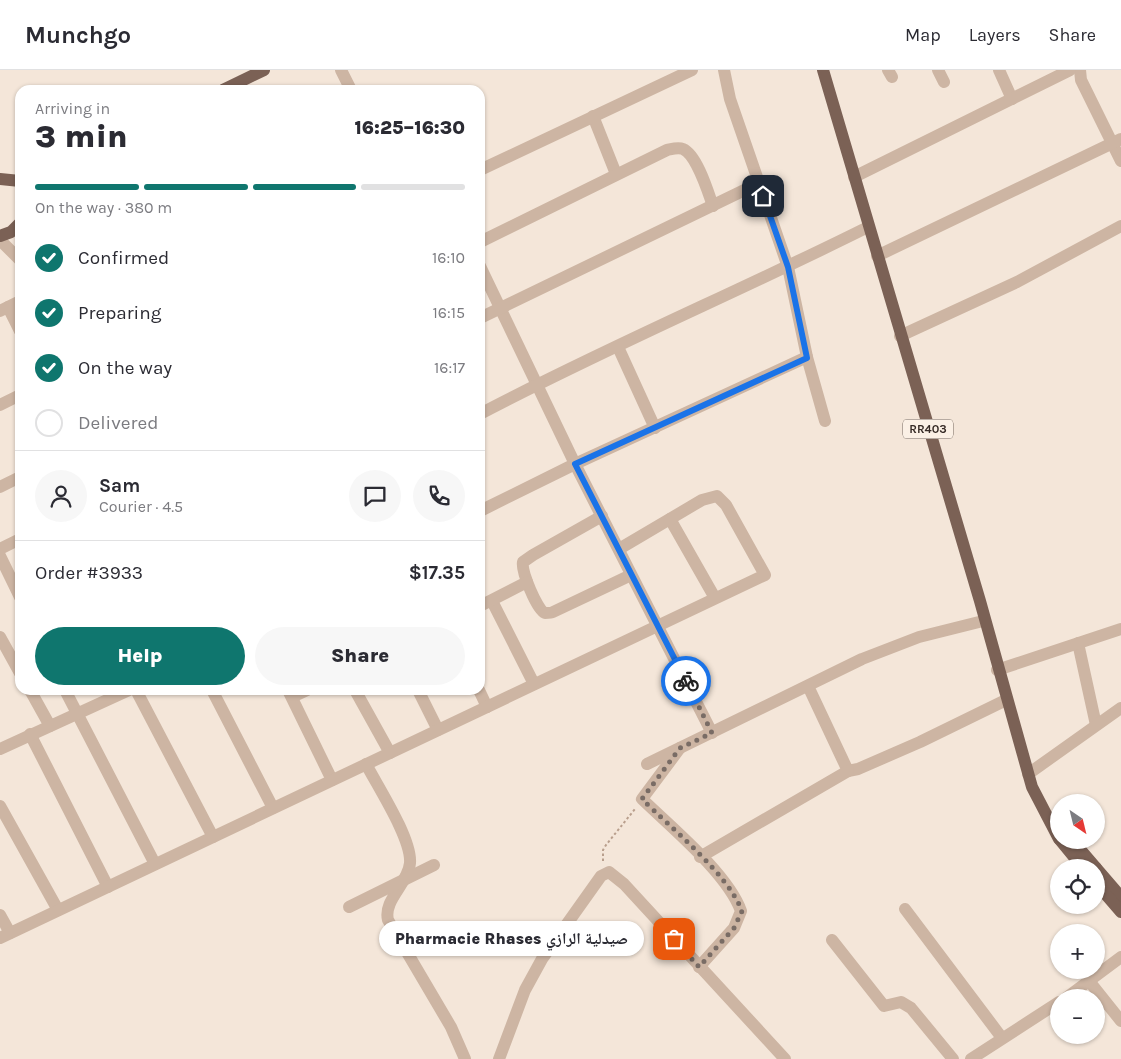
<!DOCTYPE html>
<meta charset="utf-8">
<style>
:root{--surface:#fff;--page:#f7f7f7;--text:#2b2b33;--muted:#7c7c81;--line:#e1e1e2;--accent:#0f766e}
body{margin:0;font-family:Karla,"Noto Naskh Arabic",sans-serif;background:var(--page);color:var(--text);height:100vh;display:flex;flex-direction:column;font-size:19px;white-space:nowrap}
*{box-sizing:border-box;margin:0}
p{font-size:16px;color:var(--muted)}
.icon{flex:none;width:28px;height:28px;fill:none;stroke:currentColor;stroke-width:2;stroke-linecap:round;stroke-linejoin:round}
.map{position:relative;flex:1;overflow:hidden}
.details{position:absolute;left:15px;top:15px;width:470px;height:610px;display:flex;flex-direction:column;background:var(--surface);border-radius:15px;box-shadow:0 1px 4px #0004}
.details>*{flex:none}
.needle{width:32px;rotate:145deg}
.buttons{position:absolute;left:1050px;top:724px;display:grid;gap:10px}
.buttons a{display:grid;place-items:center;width:55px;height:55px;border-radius:50%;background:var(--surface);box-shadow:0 1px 4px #0004;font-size:25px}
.pin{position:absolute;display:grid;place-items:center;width:42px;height:42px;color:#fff;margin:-21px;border-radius:10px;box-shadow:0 2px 8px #0006}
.courier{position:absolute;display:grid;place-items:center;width:50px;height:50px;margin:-25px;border:4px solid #1a73e8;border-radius:50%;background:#fff;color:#222;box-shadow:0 1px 6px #0007}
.bubble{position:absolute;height:35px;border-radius:18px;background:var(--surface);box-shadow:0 1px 4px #0004;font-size:16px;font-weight:800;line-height:35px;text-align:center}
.headline em{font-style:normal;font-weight:800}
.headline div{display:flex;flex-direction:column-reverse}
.headline{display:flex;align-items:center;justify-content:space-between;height:85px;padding:0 20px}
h1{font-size:32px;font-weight:800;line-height:38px}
.bar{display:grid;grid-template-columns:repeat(4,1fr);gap:8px 5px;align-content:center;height:60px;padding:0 20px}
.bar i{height:6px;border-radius:4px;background:var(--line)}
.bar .on{background:var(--accent)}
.bar p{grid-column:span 4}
.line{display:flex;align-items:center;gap:12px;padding:0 20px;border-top:1px solid var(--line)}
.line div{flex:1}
.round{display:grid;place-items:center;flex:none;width:52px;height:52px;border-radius:26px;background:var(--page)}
ol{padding:0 20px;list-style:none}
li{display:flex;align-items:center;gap:15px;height:55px}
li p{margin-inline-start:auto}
li .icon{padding:5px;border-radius:50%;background:var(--accent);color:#fff;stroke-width:4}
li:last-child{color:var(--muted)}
li i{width:28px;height:28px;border:2px solid var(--line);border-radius:50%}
.cta{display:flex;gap:10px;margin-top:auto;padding:10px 20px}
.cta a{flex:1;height:58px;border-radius:30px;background:var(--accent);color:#fff;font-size:20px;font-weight:800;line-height:58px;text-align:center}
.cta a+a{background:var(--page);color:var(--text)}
header{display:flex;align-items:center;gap:30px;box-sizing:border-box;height:70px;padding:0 25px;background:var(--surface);border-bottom:1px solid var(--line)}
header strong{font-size:24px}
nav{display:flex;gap:28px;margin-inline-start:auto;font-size:18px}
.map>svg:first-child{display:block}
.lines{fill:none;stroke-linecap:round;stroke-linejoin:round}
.path{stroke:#b99f8d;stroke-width:2;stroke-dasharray:2.5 2.5;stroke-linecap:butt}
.minor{stroke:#cdb5a3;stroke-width:12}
.major{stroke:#7b6155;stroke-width:12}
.done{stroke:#796c65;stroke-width:5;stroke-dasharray:0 9}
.route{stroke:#1a73e8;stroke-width:6}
.labels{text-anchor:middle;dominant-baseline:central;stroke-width:5;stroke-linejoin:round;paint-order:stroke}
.shield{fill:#fbf0e5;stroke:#72665f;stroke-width:1}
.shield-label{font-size:12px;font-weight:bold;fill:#372b26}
</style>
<header>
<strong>Munchgo</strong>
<nav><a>Map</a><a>Layers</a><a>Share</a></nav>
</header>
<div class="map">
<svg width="1121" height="989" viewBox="0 0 1121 989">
<rect width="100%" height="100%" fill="#f4e6d9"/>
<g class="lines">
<path class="path" d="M603,791V780L606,775L635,739"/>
<g class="minor">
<path d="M341,0L351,20"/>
<path d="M724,0L730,29L759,113"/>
<path d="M888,0L892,7"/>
<path d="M938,0L944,12"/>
<path d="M999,0L1012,29"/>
<path d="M1080,0L1081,10L1121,91"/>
<path d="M593,46L616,104"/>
<path d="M480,100L692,0"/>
<path d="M854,107L1070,0"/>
<path d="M0,170L20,190"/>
<path d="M480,172L667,80C672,79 678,77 683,79C697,85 708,122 713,136"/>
<path d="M877,186L1121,69"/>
<path d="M480,196L575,394L712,663"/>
<path d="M8,237L20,261"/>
<path d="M0,241L20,231"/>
<path d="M480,248L759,113L788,197L807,287L825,351"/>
<path d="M900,266L1017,212L1121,156"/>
<path d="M618,277L655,358"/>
<path d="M0,335L20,325"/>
<path d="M480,344C607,277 740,221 868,157"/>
<path d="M0,417L20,407"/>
<path d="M480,441L575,394L807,287"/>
<path d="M602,446L533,485L523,492C521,501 537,540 545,543C548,543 551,543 553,542L631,505"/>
<path d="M670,449L715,528"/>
<path d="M0,479L20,469"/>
<path d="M0,486L20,527"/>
<path d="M492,531L534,614"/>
<path d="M480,536L527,512"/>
<path d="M0,567L20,603"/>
<path d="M1078,573L1096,655"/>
<path d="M997,600L1121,559"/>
<path d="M808,616L848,701L858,699L920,672L1006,630"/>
<path d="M30,620L50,656"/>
<path d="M65,620L155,794"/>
<path d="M136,620L213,767"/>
<path d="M212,620L273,738"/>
<path d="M288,620L332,710"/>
<path d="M355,620L390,683"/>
<path d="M418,620L438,660"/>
<path d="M479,620L487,637"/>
<path d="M292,627L307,620"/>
<path d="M30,664L108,817"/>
<path d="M680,678L642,729C671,757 728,804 741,841L734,858L699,897"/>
<path d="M0,679L129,620"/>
<path d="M366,694C378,717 412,769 410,793C408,814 383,830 388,850L451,957L465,989"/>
<path d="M647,694L862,589L919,567L983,551"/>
<path d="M1028,704L1121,638"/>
<path d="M0,736L58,840"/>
<path d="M700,787L848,701"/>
<path d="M349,837L434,795"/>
<path d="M905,839L1002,968"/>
<path d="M0,845L10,863"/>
<path d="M0,868L765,505L726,435L717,426L702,430L619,479"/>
<path d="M832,870L884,936L901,932L911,938L953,989"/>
<path d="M1089,911L1121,951"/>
<path d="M1066,928L1121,887"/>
<path d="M499,989L525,920L542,889L601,806L609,802L624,814L785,989"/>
<path d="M971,989L1059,932"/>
</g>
<g class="major">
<path d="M823,0L980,531L1032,717L1059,769"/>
<path d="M223,20L264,0"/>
<path d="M0,109L20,111"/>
<path d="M0,166L11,162L20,153"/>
<path d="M1060,770L1083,798"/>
<path d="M1072,770L1096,798"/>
<path d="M1096,798L1121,827"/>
<path d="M1096,813L1121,842"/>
</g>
</g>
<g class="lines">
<path class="done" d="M674,869L699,897L734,858L742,841C728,804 671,758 642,729L680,678L712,663L686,611"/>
<path class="route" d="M686,611L575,394L807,288L788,197L763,126"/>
</g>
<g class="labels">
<rect class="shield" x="903" y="349.5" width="50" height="19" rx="4"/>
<g class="shield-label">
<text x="928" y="359">RR403</text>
</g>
</g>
</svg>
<div class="buttons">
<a><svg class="needle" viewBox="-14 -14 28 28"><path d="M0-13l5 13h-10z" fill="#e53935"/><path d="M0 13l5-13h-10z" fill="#7c7c81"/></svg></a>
<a><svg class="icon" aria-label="locate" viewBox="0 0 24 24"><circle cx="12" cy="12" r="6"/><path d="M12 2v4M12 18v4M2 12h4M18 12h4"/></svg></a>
<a>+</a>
<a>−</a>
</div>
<div class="pin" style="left:674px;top:869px;background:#ea580c"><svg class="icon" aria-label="bag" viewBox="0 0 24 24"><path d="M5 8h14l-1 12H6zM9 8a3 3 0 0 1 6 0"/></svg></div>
<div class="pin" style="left:763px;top:126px;background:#1f2937"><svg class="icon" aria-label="home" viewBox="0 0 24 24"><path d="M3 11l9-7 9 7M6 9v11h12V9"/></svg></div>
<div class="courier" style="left:686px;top:611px"><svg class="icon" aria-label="bike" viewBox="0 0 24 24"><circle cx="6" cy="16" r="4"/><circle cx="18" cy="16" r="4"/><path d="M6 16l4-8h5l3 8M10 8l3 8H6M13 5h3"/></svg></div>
<div class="bubble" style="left:379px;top:851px;width:265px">Pharmacie Rhases صيدلية الرازي</div>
<section class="details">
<div class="headline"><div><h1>3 min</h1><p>Arriving in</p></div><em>16:25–16:30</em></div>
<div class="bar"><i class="on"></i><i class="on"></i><i class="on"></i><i></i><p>On the way · 380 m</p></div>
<ol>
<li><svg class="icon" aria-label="check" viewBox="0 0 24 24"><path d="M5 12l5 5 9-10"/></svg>Confirmed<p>16:10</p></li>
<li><svg class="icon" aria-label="check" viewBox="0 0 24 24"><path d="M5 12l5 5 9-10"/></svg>Preparing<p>16:15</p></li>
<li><svg class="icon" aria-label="check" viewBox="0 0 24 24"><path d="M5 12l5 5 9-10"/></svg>On the way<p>16:17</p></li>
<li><i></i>Delivered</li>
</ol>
<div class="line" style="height:90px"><a class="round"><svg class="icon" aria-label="person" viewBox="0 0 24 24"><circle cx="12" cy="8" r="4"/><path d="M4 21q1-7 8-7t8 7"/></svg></a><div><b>Sam</b><p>Courier · 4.5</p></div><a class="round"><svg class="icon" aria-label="chat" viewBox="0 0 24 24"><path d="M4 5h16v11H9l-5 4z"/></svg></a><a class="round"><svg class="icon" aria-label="phone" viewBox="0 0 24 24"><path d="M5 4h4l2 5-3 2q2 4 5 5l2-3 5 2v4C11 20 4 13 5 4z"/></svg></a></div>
<div class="line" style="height:65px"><div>Order #3933</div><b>$17.35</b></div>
<div class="cta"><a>Help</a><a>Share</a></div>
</section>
</div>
